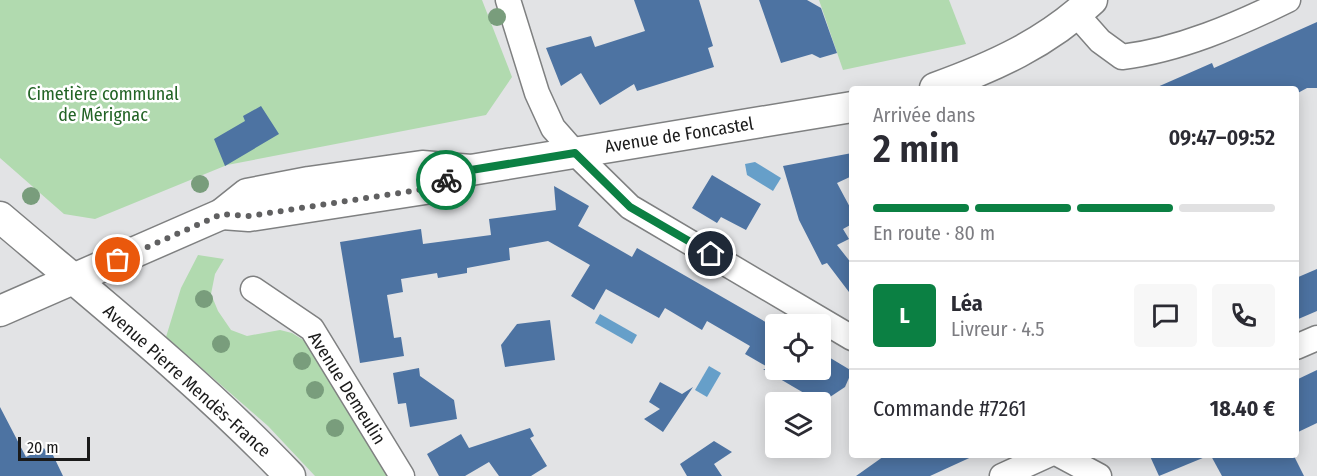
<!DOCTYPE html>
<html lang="fr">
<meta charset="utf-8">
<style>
:root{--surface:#fff;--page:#f7f7f7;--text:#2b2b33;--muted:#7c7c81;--line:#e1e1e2;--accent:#0b8043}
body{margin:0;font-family:"Fira Sans Condensed",sans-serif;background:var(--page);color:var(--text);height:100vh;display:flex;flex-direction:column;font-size:22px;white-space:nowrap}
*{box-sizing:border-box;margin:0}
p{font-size:20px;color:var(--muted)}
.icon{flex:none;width:33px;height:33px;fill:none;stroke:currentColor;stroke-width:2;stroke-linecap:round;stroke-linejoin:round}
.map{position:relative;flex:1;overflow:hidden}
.drawer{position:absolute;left:849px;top:86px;width:450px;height:372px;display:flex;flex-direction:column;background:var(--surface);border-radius:6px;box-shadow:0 3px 15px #0003}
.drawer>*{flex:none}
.tools{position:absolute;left:765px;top:314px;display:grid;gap:12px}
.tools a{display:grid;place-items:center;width:66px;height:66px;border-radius:6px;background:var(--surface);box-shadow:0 3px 15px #0003;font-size:30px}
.scale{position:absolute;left:18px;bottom:15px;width:72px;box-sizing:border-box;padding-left:6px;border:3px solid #1a1a1a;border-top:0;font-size:16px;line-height:21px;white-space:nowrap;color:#1a1a1a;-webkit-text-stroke:4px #fff;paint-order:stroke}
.pin{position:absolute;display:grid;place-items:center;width:51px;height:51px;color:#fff;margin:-26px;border:3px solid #fff;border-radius:50%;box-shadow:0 2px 6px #0007}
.courier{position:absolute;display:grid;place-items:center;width:60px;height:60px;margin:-30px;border:4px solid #0b8043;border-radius:50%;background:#fff;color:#222;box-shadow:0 2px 8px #0007}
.overview em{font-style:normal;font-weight:600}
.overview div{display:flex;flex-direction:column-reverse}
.overview{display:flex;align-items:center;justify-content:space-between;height:102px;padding:0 24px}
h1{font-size:39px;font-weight:600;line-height:45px}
.bar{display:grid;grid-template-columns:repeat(4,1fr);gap:9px 6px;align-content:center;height:72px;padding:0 24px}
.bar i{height:8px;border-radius:4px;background:var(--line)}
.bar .current{background:var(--accent)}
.bar p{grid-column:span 4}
.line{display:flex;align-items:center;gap:15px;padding:0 24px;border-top:2px solid var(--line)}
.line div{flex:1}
.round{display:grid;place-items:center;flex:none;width:63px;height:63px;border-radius:6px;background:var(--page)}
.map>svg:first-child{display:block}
.green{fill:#b1daaf}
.water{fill:#669fc9}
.building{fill:#4d73a2}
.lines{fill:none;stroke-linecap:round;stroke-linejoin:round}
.minor-casing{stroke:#7f8081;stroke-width:27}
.tertiary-casing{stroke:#7f8081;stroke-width:33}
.minor{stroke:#fff;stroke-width:24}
.tertiary{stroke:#fff;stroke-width:30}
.tree{fill:#799d7c}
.done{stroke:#606061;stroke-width:6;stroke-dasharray:0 10.8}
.route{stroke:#0b8043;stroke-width:8}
.labels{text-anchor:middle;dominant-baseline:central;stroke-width:5;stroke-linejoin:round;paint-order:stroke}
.park-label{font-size:18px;fill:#236426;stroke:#fff}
.street-label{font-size:18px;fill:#1a1a1a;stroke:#fff}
</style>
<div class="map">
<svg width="1317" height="476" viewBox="0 0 1317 476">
<rect width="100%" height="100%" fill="#e2e3e5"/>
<g class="green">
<path d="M0,0H482L512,77L486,115L227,165L95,219L64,214L0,158Z"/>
<path d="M819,0H949L966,44L843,70Z"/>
<path d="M198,255L224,259L215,274L211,294L218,311L231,330L247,336L280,330L292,333L316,348L390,476H315L268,426L166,337L181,288Z"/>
</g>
<g class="water">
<path d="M755,162L781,178L773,191L747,175L745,164Z"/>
<path d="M600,314L637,335L632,344L595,323Z"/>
<path d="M709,366L721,373L707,397L695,390Z"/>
</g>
<g class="building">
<path d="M634,0H699L713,46L708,48L714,67L637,91L634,84L600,105L581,73L561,86L546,48L591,36L595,47L645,31Z"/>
<path d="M759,0H807L821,8L837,53L820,58L812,54L781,63Z"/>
<path d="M1317,22V88H1307L1296,94V88H1155L1212,63L1214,68Z"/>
<path d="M261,106L279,134L225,166L214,139L245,121L243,116Z"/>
<path d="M852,153V176L837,183L852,211V224L843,229L849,239L837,245L852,264V296L827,263L822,265L799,220L783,166Z"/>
<path d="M712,175L761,204L746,230L721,217L717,223L692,208Z"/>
<path d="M554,186L589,206L578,226L632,257L637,248L776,328V369H820L827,356L852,371L845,387L821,403L763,369H771L745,354L750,346L707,321L702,330L665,308L659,318L606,289L594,310L571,296L590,265L548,241L509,248L510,260L467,268V273L438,278L437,273L401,279L403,292L387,295L394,338L401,337L404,356L360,363L340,242L421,229L423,244L491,235L489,219L556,210Z"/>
<path d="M1317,269V311L1296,320V278Z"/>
<path d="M550,320L555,360L505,367L501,345L517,324Z"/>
<path d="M419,368L420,376L454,400L457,419L410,427L406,403L398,404L393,373Z"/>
<path d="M1317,370V423L1296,433V380Z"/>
<path d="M660,382L682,394L693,387L663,432L644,419L660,409L649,402Z"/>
<path d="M0,407L26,457L44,448L48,455L52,453L63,476H0Z"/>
<path d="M530,428L534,436L521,443L530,438L547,466L531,476H499L489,462L465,476H439L427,454L461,434L469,448Z"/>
<path d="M714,441L732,452L714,464L722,476H687L680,464Z"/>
<path d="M887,454H978L930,476H856Z"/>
<path d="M1149,454H1210V455L1159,476Z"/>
<path d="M1210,454H1293L1304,476H1222Z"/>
</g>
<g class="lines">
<g class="minor-casing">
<g id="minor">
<path d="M508,0L537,93L553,128L575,153L630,207L852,338"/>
<path d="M1077,15L1100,41L1122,57C1179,50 1237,25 1288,0"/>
<path d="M253,289L312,329L402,476"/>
<path d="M1296,347L1317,338"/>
<path d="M1058,454L1099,476"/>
<path d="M1002,476L1050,454"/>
</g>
</g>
<g class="tertiary-casing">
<g id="tertiary">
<path d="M935,88C993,67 1047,43 1092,0"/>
<path d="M222,214L249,216L425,189L465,172"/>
<path d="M0,217C99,301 200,382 290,476"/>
<path d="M0,311L222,214L247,194L309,182L422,166L471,170L852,107"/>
</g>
</g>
<use href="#minor" class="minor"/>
<use href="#tertiary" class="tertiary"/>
</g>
<g class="tree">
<circle cx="497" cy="17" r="9"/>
<circle cx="200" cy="184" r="9"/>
<circle cx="31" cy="196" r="9"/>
<circle cx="204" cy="299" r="9"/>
<circle cx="221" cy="344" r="9"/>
<circle cx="302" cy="361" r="9"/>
<circle cx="315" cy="390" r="9"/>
<circle cx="335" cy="428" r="9"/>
</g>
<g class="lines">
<path class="done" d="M118,260L222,214L249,216L425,189L446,180"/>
<path class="route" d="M446,180L471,170L575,153L630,207L711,254"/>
</g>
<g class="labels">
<g class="park-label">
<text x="103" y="94">Cimetière communal<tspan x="103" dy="21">de Mérignac</tspan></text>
</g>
<g class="street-label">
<text transform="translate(679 135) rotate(-9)">Avenue de Foncastel</text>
<text transform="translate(187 381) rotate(42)">Avenue Pierre Mendès-France</text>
<text transform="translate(347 388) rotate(58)">Avenue Demeulin</text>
</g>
</g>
</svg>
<div class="tools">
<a><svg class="icon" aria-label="locate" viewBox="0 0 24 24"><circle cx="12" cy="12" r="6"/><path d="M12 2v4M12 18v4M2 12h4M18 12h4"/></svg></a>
<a><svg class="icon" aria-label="layers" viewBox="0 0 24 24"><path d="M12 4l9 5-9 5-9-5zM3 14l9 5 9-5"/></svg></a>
</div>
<div class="scale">20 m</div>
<div class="pin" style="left:118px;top:260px;background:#ea580c"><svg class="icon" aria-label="bag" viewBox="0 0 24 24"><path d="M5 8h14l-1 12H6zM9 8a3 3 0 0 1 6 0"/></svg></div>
<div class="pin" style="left:711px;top:254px;background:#1f2937"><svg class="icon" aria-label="home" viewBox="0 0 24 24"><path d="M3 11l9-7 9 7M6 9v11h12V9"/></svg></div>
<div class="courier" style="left:446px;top:180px"><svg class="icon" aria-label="bike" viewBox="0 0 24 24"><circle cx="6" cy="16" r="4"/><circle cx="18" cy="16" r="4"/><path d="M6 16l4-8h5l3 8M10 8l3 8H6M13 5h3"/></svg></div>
<section class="drawer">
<div class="overview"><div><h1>2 min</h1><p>Arrivée dans</p></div><em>09:47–09:52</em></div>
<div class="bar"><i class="current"></i><i class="current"></i><i class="current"></i><i></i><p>En route · 80 m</p></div>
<div class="line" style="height:108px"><b class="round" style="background:var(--accent);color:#fff">L</b><div><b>Léa</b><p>Livreur · 4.5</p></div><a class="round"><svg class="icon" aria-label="chat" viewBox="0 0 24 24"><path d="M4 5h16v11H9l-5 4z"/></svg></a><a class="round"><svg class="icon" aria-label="phone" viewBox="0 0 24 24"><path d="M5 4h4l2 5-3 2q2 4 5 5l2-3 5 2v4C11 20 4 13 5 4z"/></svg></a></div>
<div class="line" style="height:78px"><div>Commande #7261</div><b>18.40 €</b></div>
</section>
</div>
